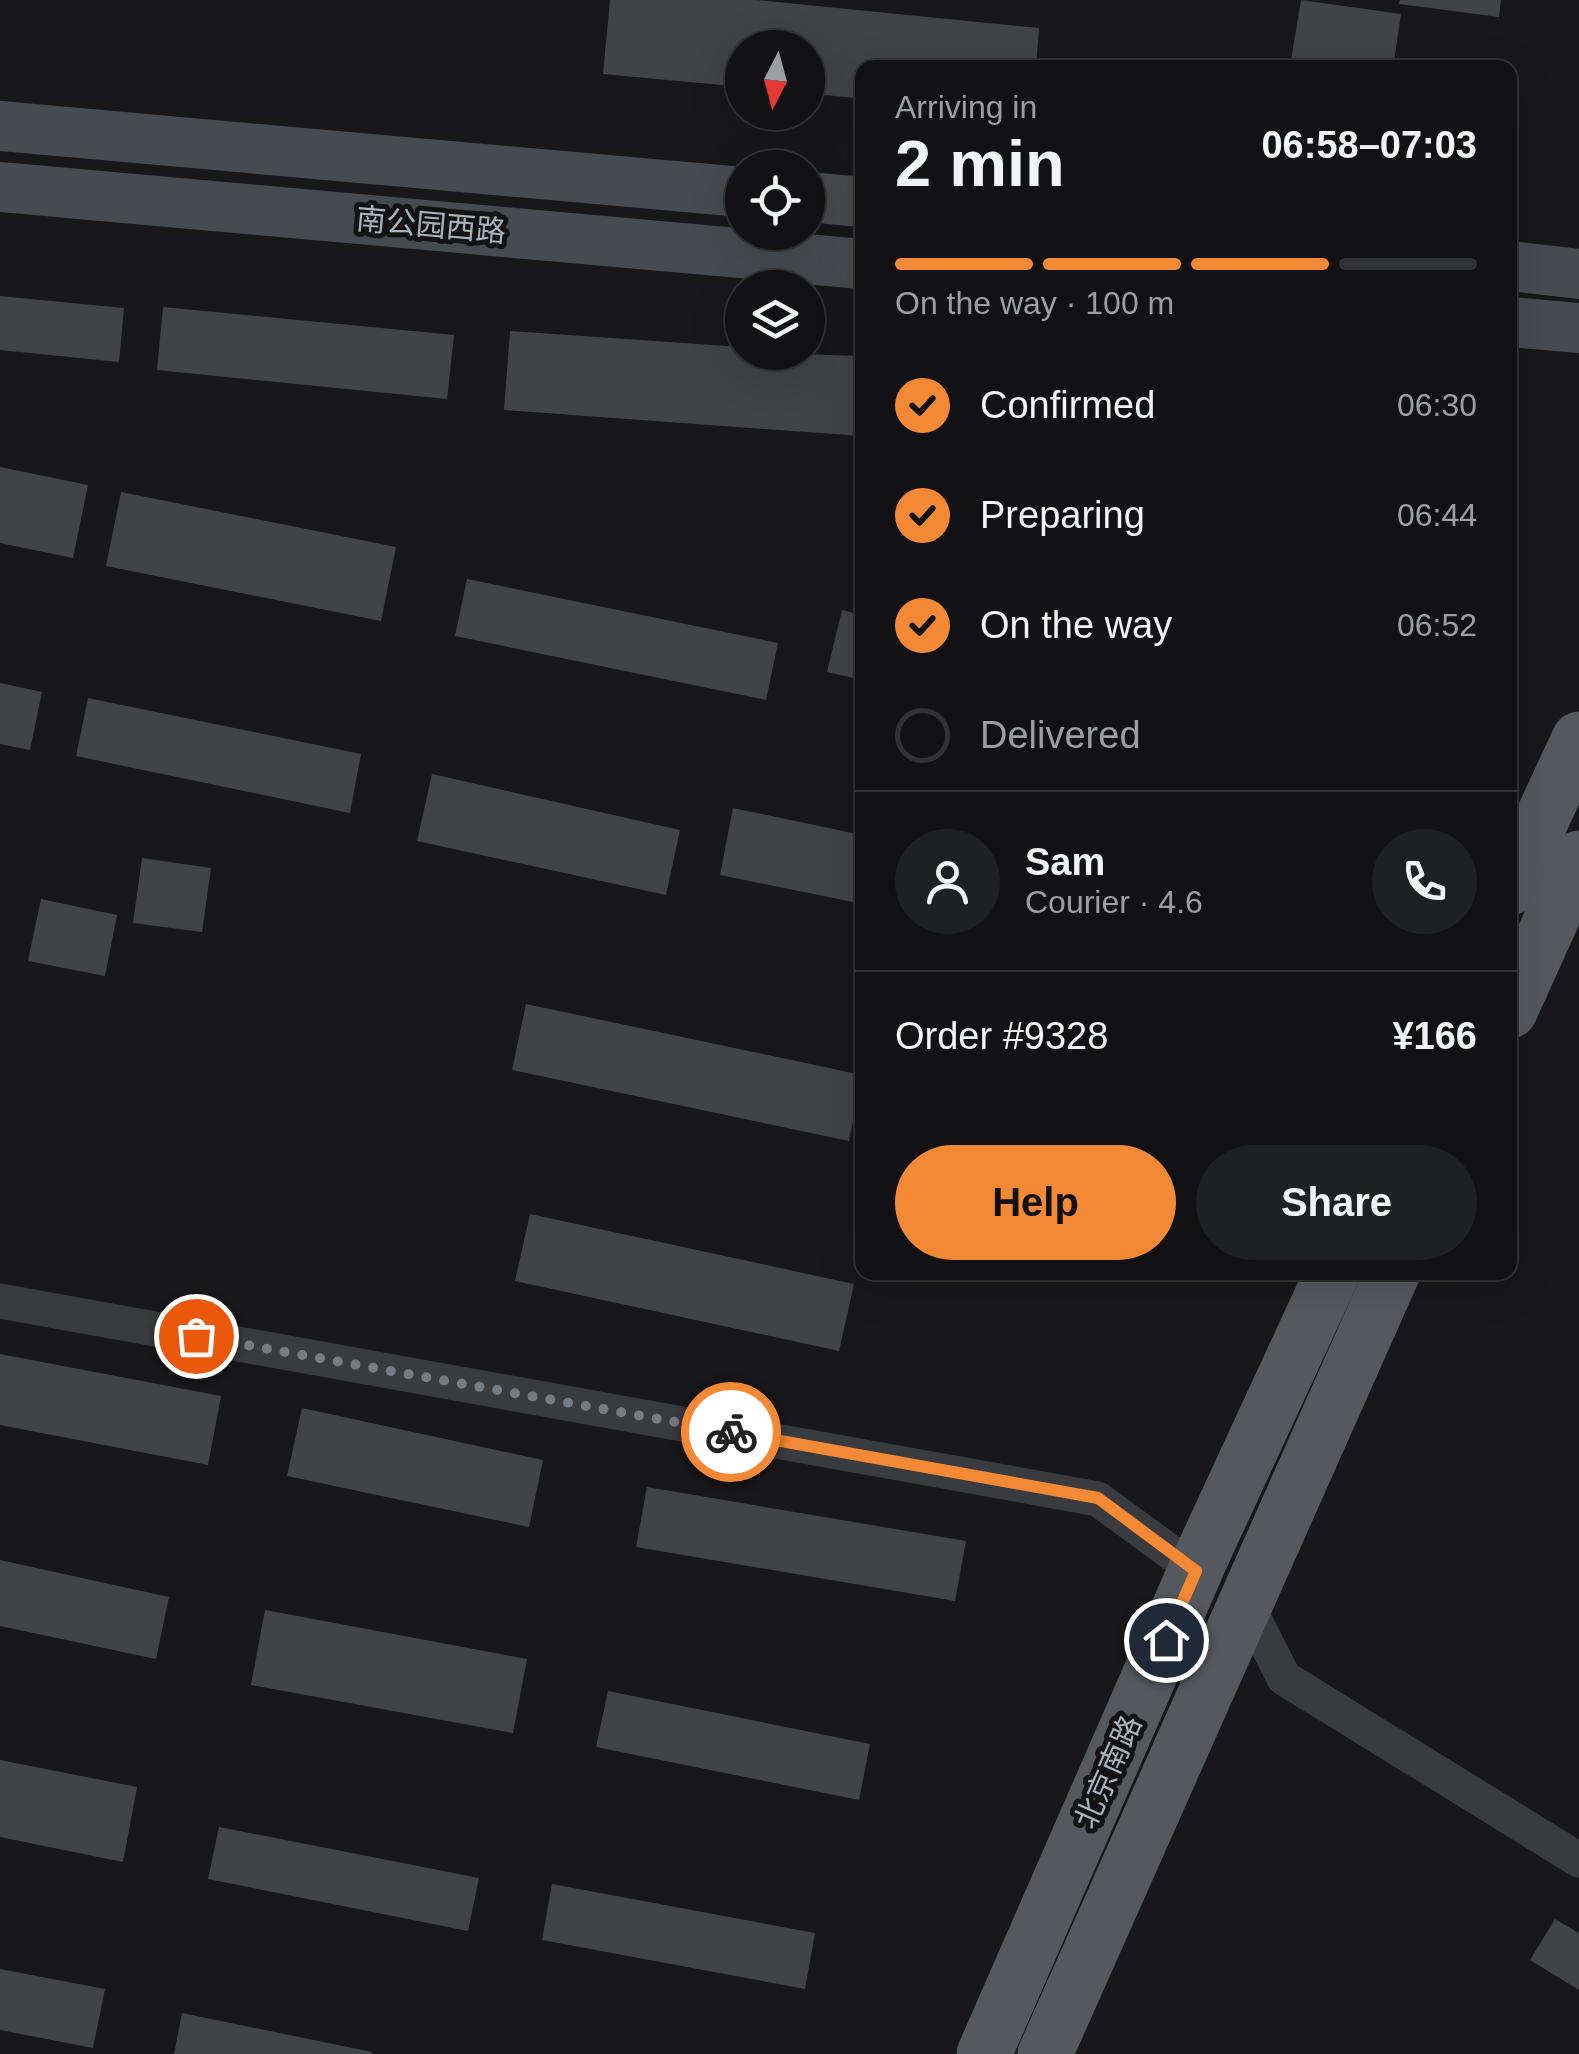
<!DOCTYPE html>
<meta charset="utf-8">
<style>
:root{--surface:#121214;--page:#1f2022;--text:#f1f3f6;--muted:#9c9ea0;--line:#313234;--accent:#f48935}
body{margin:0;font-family:Arial,"Noto Sans SC",sans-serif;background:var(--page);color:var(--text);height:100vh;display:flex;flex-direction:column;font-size:38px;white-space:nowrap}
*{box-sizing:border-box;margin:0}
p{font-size:32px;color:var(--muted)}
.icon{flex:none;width:55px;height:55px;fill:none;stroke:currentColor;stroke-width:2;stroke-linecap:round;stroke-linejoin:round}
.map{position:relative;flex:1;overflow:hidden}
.panel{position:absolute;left:855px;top:60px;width:662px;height:1220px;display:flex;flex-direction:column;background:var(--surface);border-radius:20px;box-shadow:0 10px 40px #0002,0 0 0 2px var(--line)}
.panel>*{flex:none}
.needle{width:65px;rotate:186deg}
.tools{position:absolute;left:725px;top:30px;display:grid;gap:20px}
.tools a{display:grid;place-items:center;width:100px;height:100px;border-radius:50%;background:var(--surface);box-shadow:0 10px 40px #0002,0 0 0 2px var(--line);font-size:50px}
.pin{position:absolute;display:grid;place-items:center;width:85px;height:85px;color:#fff;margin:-42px;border:5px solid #fff;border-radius:50%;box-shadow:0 2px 10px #0007}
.courier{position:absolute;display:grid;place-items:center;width:100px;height:100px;margin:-50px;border:8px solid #f48935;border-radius:50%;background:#fff;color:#222;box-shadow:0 2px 12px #0007}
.summary em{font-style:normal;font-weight:600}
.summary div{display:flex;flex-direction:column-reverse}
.summary{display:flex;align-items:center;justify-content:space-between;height:170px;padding:0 40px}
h1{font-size:65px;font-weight:600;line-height:75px}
.bar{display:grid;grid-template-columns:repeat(4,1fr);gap:15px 10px;align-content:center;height:120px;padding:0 40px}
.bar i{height:12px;border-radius:8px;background:var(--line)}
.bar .selected{background:var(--accent)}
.bar p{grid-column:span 4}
.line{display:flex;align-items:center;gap:25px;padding:0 40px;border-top:2px solid var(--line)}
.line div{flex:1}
.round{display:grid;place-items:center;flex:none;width:105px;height:105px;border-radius:52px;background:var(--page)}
ol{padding:0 40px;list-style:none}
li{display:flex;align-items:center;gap:30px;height:110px}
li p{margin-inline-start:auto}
li .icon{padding:10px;border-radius:50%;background:var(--accent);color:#111;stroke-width:4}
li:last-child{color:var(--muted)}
li i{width:55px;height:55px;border:5px solid var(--line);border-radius:50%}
.action{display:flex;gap:20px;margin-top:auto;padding:20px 40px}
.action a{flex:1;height:115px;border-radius:60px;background:var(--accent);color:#111;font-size:40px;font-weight:600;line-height:115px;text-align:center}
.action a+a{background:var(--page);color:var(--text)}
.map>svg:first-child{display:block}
.building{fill:#424347}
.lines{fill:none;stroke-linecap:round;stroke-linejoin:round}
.street{stroke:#393b3f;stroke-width:35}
.secondary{stroke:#474b4f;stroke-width:50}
.primary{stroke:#55595e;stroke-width:55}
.done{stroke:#777c82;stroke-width:10;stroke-dasharray:0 18}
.route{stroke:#f48935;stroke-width:12}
.labels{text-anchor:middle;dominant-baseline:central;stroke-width:10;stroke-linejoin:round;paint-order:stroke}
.street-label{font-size:30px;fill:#aab2ba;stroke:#131315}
</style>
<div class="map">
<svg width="1579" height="2054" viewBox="0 0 1579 2054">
<rect width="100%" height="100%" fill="#18181a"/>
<g class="building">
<path d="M610,0H756L1039,28L1036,68H862V99L808,93V48H742V87L603,74Z"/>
<path d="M1301,0L1401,14L1393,68H1341L1291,60Z"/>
<path d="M1400,0H1501L1499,17L1399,4Z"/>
<path d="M0,296L124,308L119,362L0,350Z"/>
<path d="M163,307L454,335L447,399L157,370Z"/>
<path d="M510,331L742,347V352L862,356V436L504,410Z"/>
<path d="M0,467L88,485L73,558L0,543Z"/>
<path d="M121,492L396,547L381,621L106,566Z"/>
<path d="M467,579L778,643L766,700L455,636Z"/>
<path d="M842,610L862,615V680L827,672Z"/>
<path d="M0,683L42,692L30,750L0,744Z"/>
<path d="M88,698L361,754L350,813L76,756Z"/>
<path d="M432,774L680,830L666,895L417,841Z"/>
<path d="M733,808L862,835V883L858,903L720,875Z"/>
<path d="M142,858L211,868L202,932L133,923Z"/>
<path d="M41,899L117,915L105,976L28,961Z"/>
<path d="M526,1004L862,1075L849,1141L512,1070Z"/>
<path d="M530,1214L854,1284L839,1351L515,1281Z"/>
<path d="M0,1354L221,1396L208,1465L0,1425Z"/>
<path d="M302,1408L543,1460L529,1527L287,1476Z"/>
<path d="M647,1487L966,1541L955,1601L636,1547Z"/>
<path d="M0,1560L169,1597L156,1659L0,1626Z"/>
<path d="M265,1610L527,1659L513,1733L251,1685Z"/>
<path d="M608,1691L870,1744L859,1800L596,1747Z"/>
<path d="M0,1760L137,1787L123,1862L0,1837Z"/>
<path d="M219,1827L479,1878L468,1931L208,1879Z"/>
<path d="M552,1884L815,1933L805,1989L542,1940Z"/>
<path d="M1555,1919L1579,1933V1990L1530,1960Z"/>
<path d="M0,1969L105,1989L93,2048L0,2030Z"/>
<path d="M182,2013L372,2052V2054H174Z"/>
</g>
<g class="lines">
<g class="street">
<path d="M0,1301L1098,1499L1196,1571"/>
<path d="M1245,1601L1284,1678L1579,1860"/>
</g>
<g class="secondary">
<path d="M0,126L742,192"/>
<path d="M0,187L862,264"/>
<path d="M808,197L862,202"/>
<path d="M1510,266L1579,274"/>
<path d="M1510,322L1579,328"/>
</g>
<g class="primary">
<path d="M1510,888L1579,739"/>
<path d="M1510,1011L1579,858"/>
<path d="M984,2054L1204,1551L1333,1272"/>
<path d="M1045,2054L1393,1272"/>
</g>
</g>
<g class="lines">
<path class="done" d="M196,1336L731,1432"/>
<path class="route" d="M731,1432L1098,1498L1196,1571L1166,1640"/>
</g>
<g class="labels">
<g class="street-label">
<text transform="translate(431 225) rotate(5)">南公园西路</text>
<text transform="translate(1108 1772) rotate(-66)">北京南路</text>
</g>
</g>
</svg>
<div class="tools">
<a><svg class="needle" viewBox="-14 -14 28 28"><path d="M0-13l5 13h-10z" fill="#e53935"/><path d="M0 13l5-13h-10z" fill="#9c9ea0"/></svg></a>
<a><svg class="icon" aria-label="locate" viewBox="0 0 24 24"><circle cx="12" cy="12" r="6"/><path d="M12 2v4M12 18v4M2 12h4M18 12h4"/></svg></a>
<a><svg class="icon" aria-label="layers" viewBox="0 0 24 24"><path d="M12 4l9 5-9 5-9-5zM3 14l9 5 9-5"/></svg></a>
</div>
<div class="pin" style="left:196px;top:1336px;background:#ea580c"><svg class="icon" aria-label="bag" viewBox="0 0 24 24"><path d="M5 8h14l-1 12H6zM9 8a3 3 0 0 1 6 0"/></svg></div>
<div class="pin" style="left:1166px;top:1640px;background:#1f2937"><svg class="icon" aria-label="home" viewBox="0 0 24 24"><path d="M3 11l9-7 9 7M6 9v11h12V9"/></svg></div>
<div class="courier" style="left:731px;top:1432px"><svg class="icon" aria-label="bike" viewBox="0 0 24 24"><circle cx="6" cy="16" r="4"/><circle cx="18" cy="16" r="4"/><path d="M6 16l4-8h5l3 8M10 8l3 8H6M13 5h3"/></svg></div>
<section class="panel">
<div class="summary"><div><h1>2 min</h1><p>Arriving in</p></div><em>06:58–07:03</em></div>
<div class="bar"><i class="selected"></i><i class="selected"></i><i class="selected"></i><i></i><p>On the way · 100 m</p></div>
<ol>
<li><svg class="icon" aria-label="check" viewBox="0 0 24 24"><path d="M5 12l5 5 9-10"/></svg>Confirmed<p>06:30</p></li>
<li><svg class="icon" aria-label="check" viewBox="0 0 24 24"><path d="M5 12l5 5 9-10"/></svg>Preparing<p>06:44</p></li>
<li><svg class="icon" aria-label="check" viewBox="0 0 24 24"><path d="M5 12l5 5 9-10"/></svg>On the way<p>06:52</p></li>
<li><i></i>Delivered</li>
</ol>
<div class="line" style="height:180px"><a class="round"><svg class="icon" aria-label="person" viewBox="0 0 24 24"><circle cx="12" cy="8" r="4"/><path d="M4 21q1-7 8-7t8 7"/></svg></a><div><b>Sam</b><p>Courier · 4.6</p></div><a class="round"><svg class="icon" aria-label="phone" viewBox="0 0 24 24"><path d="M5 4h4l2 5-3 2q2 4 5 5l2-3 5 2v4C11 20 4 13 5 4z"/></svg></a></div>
<div class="line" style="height:130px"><div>Order #9328</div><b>¥166</b></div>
<div class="action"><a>Help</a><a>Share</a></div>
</section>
</div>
